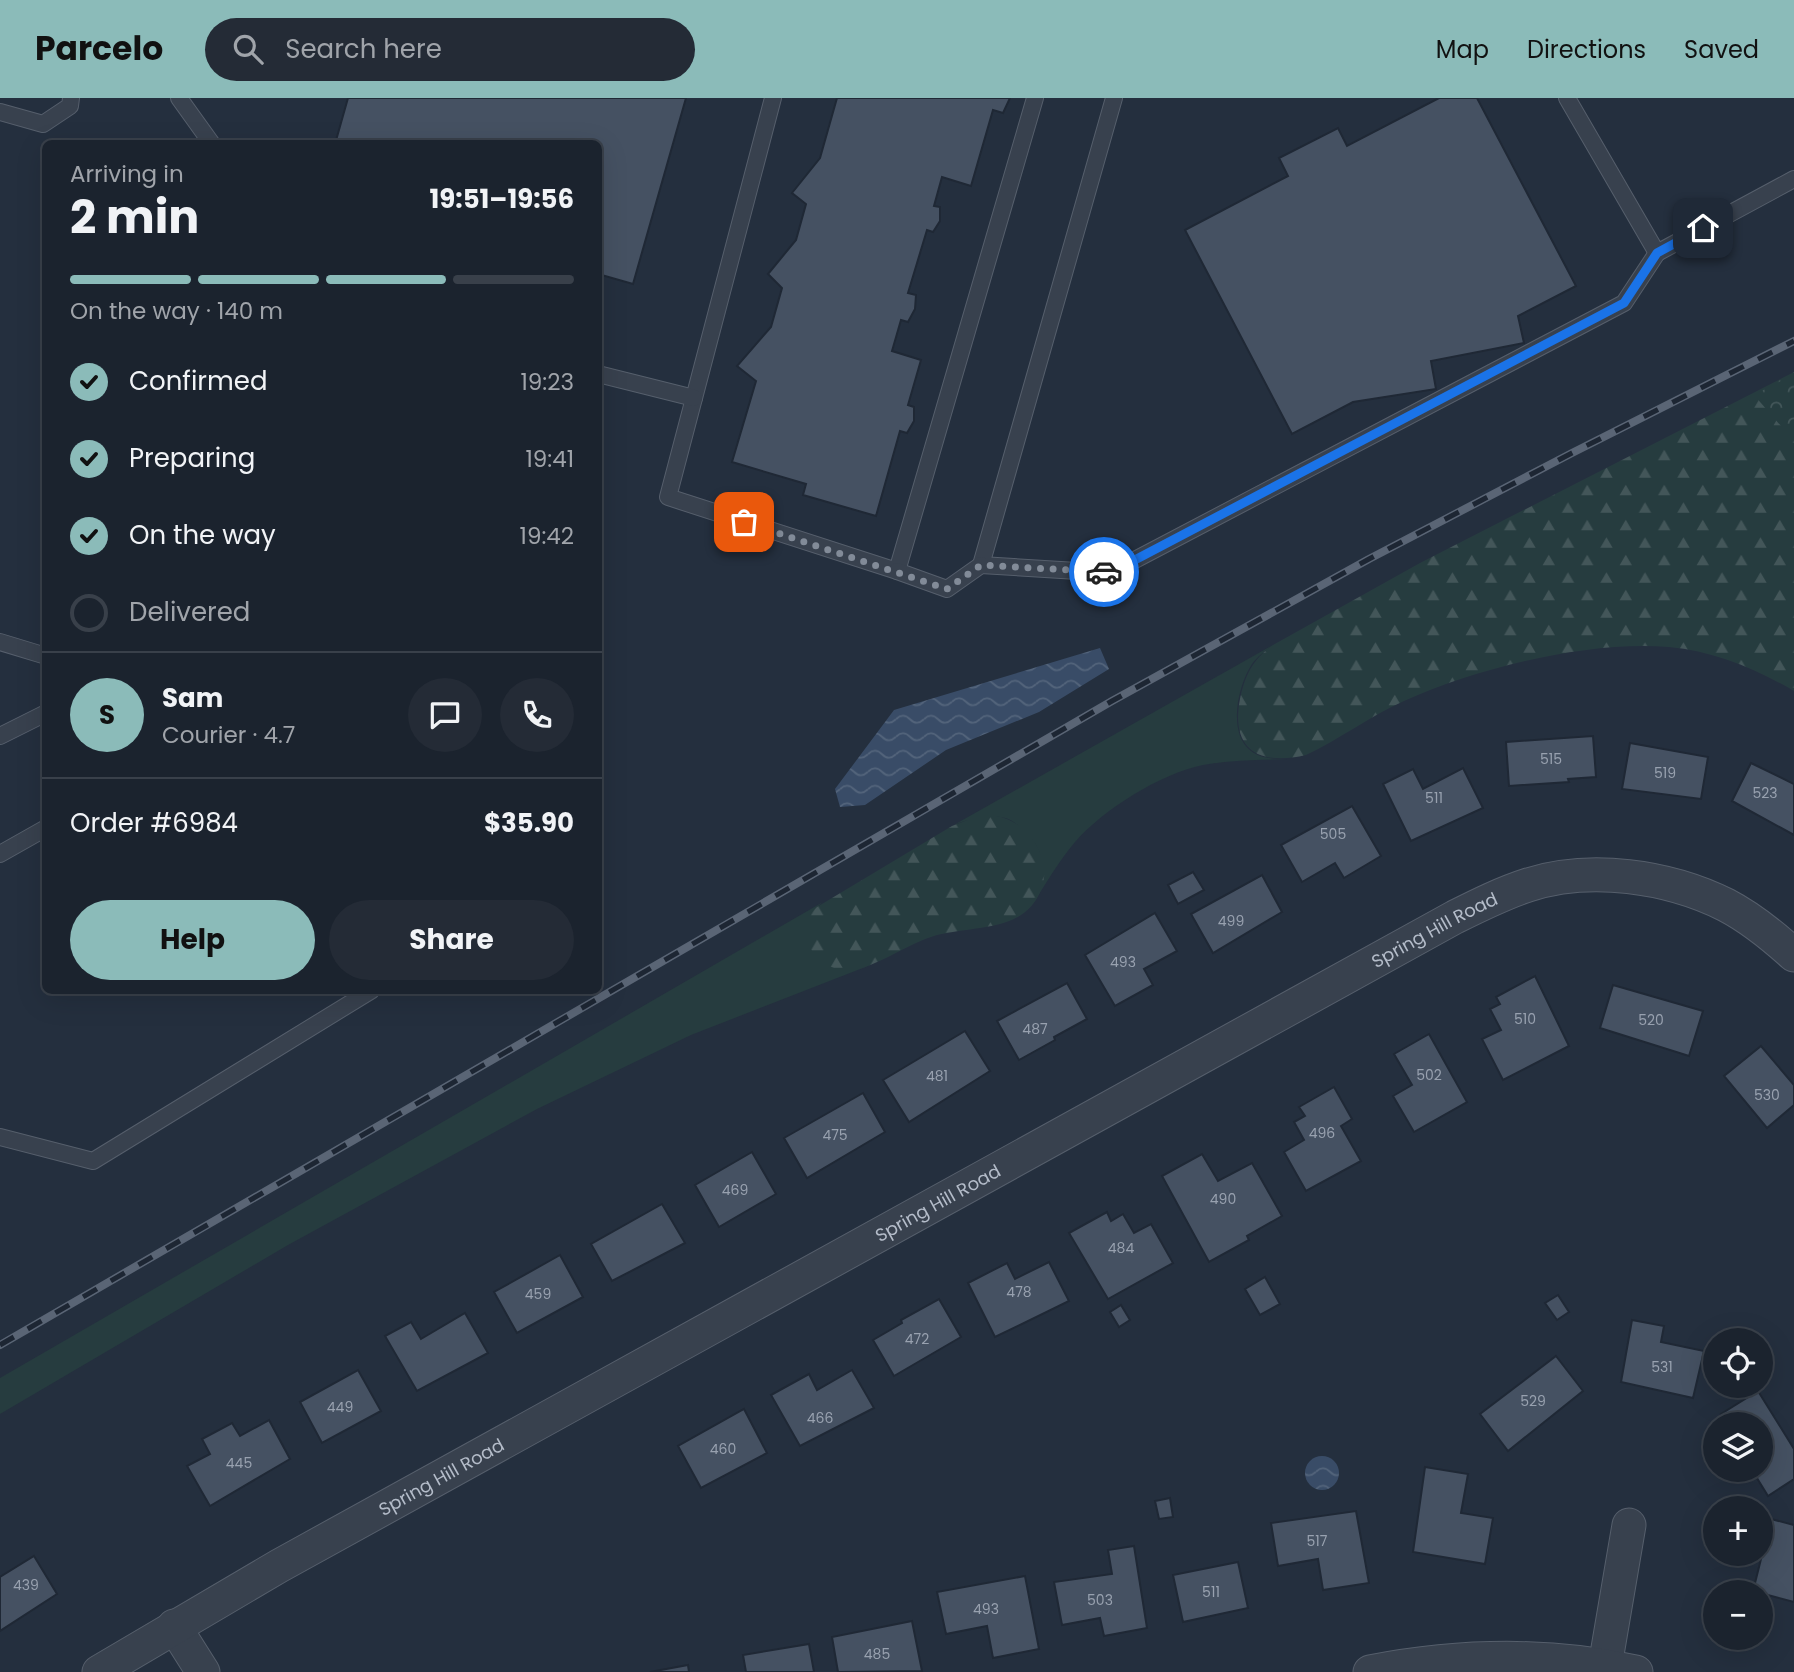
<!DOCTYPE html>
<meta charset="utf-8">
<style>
:root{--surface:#1b232e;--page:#242b36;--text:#f1f3f6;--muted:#a0a4aa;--line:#39404a;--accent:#8bbbb9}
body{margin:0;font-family:Poppins,sans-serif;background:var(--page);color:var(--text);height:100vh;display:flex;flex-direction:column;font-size:26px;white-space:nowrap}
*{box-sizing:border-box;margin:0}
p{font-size:23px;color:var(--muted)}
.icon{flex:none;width:38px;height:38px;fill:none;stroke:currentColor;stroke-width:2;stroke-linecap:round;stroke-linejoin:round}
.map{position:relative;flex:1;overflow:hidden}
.drawer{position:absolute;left:42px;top:42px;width:560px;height:854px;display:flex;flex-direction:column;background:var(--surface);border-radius:10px;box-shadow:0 7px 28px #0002,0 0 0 2px var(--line)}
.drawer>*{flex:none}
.fabs{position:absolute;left:1703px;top:1230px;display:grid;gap:14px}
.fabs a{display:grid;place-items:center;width:70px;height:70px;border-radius:50%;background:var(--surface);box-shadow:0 7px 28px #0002,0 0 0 2px var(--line);font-size:35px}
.pin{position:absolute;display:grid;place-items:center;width:60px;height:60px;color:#fff;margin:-30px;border-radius:14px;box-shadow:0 4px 10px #0006}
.courier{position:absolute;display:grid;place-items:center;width:70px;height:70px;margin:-35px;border:5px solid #1a73e8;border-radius:50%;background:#fff;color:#222;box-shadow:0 2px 9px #0007}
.overview em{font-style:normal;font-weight:700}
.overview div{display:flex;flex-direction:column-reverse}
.overview{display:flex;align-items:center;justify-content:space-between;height:119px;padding:0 28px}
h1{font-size:46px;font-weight:700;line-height:52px}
.bar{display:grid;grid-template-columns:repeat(4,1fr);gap:10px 7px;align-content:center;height:84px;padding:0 28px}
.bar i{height:9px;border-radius:5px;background:var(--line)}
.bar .active{background:var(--accent)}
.bar p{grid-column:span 4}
.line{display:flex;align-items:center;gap:18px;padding:0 28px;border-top:2px solid var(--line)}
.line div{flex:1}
.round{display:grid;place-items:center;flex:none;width:74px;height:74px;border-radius:37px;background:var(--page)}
ol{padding:0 28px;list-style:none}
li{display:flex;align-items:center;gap:21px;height:77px}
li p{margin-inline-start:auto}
li .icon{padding:7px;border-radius:50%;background:var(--accent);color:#111;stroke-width:4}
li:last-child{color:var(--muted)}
li i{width:38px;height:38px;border:4px solid var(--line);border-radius:50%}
.button{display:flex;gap:14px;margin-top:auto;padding:14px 28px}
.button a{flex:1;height:80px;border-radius:42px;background:var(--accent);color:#111;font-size:28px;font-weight:700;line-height:80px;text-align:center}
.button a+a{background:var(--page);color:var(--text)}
header{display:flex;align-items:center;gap:42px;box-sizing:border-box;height:98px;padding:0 35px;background:var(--accent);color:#111}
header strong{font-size:33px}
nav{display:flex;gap:38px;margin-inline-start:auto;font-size:24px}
.search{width:490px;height:63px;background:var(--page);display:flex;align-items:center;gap:18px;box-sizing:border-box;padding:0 24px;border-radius:38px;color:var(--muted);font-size:26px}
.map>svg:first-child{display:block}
.green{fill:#263c3f}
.forest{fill:url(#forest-firs)}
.park{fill:url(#park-crowns)}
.water{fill:url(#water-waves)}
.building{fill:#455162;stroke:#1f2835;stroke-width:2}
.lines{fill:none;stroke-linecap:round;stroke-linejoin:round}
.service-casing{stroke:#565f6c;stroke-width:18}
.minor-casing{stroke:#565f6c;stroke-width:35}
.service{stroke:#38414e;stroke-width:16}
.minor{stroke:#38414e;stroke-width:33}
.rail-casing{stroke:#5a6575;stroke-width:8}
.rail{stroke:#1d2633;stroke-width:5;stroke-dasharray:16;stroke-linecap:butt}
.done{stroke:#828b98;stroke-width:7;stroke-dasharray:0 12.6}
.route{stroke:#1a73e8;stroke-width:9}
.labels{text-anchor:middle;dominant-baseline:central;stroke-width:5;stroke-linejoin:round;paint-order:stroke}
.number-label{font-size:14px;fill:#98a1af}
.street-label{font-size:18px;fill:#b4bcc9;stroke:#1d2633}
</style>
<header>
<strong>Parcelo</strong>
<div class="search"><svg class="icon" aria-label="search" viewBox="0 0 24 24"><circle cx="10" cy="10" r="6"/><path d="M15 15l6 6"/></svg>Search here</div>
<nav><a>Map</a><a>Directions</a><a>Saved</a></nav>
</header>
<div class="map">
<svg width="1794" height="1574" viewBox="0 0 1794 1574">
<defs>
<pattern id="forest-firs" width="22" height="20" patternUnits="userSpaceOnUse" patternTransform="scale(1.75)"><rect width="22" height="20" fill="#263c3f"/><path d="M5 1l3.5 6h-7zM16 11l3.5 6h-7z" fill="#435659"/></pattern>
<pattern id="park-crowns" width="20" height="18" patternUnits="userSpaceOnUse" patternTransform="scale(1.75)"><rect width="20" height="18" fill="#263c3f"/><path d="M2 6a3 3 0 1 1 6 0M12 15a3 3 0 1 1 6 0" fill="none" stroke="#435659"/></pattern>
<pattern id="water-waves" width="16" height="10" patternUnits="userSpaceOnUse" patternTransform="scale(1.75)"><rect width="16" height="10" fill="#394c67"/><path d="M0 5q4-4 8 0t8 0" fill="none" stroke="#53647b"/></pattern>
</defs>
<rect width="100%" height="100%" fill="#242f3e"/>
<g class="green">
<path d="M1273,547C1265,553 1258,558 1252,566C1238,587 1227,635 1251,653C1262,661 1275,661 1288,661C1260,662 1231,662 1203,667C1160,676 1104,711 1075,744C1059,763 1046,785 1033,806C1048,780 1047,753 1023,732C1016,725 1010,720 1000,719C985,717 965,722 952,728Z"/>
<path d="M823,804L817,809L858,871L868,868L691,937L537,1011L288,1147L0,1316V1280Z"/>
</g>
<g class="forest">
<path d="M1794,274V593C1756,571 1714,553 1669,549C1589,542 1477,570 1404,603C1370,618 1340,641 1306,657C1260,668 1230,652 1240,601C1245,577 1253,561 1273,547L1420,465Z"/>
<path d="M989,717C1014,719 1032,734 1041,757C1046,768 1045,778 1042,789C1026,837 971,826 931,839C908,846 869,873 847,873C815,871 790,833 817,809L952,728L973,720Z"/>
</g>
<path class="park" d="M1794,276V343L1754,297Z"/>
<g class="water">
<path d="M1100,550L1109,571L1039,614L946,652L865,707L840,709L835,691L894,612Z"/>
<circle cx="1322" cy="1375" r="17"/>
</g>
<g class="building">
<path d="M348,0H686L633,186L598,176V46H335Z"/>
<path d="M837,0H1010L1003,15L993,12L971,88L942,79L934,108L940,109V123L933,134L927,132L908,195L916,197L915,211L908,224L901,222L892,253L921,262L908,307L914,309V323L907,335L900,333L876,418L803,397L806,386L732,364L756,283L737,268L771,229L782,190L768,176L796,142L806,106L792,95L820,60Z"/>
<path d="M1439,0H1477L1576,188L1518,218L1524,245L1431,263L1436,291L1353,304L1292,336L1185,132L1288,78L1279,60L1338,30L1347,48Z"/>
<path d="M1593,638L1596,679L1568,681L1569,684L1509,688L1506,644Z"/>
<path d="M1630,645L1708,659L1701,701L1622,691Z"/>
<path d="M1751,665L1794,686V737L1732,703Z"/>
<path d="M1463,670L1483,710L1411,743L1383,686L1413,671L1423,691Z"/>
<path d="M1352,708L1381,758L1344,780L1335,765L1302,784L1281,747Z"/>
<path d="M1193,774L1204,792L1178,806L1168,787Z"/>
<path d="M1262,777L1282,814L1213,855L1191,816Z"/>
<path d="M1155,815L1177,853L1144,871L1153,887L1115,908L1085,857Z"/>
<path d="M1535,878L1569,948L1503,982L1482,941L1501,932L1490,911L1500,906L1496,899Z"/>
<path d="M1067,885L1087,921L1054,939L1055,942L1019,962L997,923Z"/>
<path d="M1613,887L1703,913L1689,958L1600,930Z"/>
<path d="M965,933L990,973L909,1024L883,982Z"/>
<path d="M1429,936L1467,1004L1414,1034L1393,998L1412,987L1394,956Z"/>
<path d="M1761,948L1794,987V1007L1767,1030L1724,978Z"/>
<path d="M1334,989L1352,1021L1341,1028L1361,1063L1306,1093L1284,1054L1304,1042L1294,1024L1305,1018L1299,1009Z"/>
<path d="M863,995L885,1034L807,1080L784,1040Z"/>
<path d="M752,1054L776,1096L719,1129L695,1087Z"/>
<path d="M1202,1056L1218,1083L1252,1065L1282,1118L1247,1138L1249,1142L1209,1164L1162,1078Z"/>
<path d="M662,1106L685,1145L612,1183L591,1146Z"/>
<path d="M1107,1114L1111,1123L1123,1116L1134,1135L1151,1126L1173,1165L1108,1201L1069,1135Z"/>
<path d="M560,1157L583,1199L517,1235L494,1194Z"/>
<path d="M1049,1164L1069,1203L995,1239L968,1185L1007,1165L1015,1181Z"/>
<path d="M1265,1179L1280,1206L1260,1217L1245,1191Z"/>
<path d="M1558,1197L1569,1214L1557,1222L1545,1205Z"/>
<path d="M939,1201L961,1239L894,1278L873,1242L902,1225L901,1222Z"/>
<path d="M1121,1207L1130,1222L1119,1229L1110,1214Z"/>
<path d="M465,1215L488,1255L417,1293L385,1238L411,1224L421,1241Z"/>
<path d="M1632,1222L1664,1228L1661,1244L1704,1253L1693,1300L1621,1284Z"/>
<path d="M1556,1258L1583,1293L1508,1353L1480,1316Z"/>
<path d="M358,1272L381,1313L322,1345L300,1304Z"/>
<path d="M852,1272L874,1310L800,1348L771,1297L809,1276L817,1292Z"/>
<path d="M1758,1293L1794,1351V1381L1768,1398L1752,1372H1760V1326H1728L1721,1316Z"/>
<path d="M744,1311L767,1355L701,1390L678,1348Z"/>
<path d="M269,1322L290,1361L210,1408L187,1368L210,1356L202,1341L232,1325L240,1338Z"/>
<path d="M1425,1369L1468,1376L1461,1415L1493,1420L1485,1466L1413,1454Z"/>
<path d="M1170,1400L1173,1419L1159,1421L1155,1403Z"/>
<path d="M1356,1413L1369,1485L1323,1492L1318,1461L1278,1468L1271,1425Z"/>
<path d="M1771,1421L1794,1427V1504L1753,1493Z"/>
<path d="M1134,1448L1147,1530L1104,1538L1100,1520L1062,1527L1054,1484L1112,1476L1108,1452Z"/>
<path d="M34,1458L57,1496L0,1533V1479Z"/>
<path d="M1238,1464L1248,1510L1183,1524L1173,1477Z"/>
<path d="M1025,1478L1039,1551L993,1560L987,1528L946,1536L937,1494Z"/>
<path d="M912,1523L922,1573L838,1574L832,1539Z"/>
<path d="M809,1546L814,1574H746L743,1557Z"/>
<path d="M688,1567L689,1574H650Z"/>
</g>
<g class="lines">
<g class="service-casing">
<g id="service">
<path d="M179,0L212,46"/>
<path d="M773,0L668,399L897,473L1035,0"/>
<path d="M1114,0L981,467L1110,475L1624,205L1657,155"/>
<path d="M1567,0L1657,155L1794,81"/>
<path d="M0,14L43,26L70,8L71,0"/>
<path d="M598,276L694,300"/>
<path d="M897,473L947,491L981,467"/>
<path d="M0,544L46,558"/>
<path d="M0,638L46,615"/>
<path d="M0,756L46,730"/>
<path d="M0,1039L93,1063L372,892"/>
</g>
</g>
<g class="minor-casing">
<g id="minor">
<path d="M174,1528L203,1574"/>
<path d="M1605,1568L1629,1427"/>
<path id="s1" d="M99,1574L279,1468L1455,819C1479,807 1503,795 1528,787C1590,767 1668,778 1726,807C1751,820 1773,838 1794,857"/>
<path d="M1370,1574C1458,1557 1549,1555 1636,1574"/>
</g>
</g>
<use href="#service" class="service"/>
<use href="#minor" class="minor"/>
<g class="rail-casing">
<path id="rail" d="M0,1247L1112,603L1369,461L1572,355L1794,243"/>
</g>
<use href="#rail" class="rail"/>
</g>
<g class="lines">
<path class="done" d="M744,424L947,491L981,467L1104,474"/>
<path class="route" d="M1104,474L1110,475L1624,205L1657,155L1703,130"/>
</g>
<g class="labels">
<g class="number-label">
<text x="1551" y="661">515</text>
<text x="1665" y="675">519</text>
<text x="1765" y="695">523</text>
<text x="1434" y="700">511</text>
<text x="1333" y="736">505</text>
<text x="1231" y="823">499</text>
<text x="1123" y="864">493</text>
<text x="1525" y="921">510</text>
<text x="1651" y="922">520</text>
<text x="1035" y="931">487</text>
<text x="1429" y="977">502</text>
<text x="937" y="978">481</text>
<text x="1767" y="997">530</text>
<text x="1322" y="1035">496</text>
<text x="835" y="1037">475</text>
<text x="735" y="1092">469</text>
<text x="1223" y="1101">490</text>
<text x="1121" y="1150">484</text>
<text x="1019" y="1194">478</text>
<text x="538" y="1196">459</text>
<text x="917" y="1241">472</text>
<text x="1662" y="1269">531</text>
<text x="1533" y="1303">529</text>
<text x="340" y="1309">449</text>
<text x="820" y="1320">466</text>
<text x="723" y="1351">460</text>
<text x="239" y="1365">445</text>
<text x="1317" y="1443">517</text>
<text x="26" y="1487">439</text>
<text x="1211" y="1494">511</text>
<text x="1100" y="1502">503</text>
<text x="986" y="1511">493</text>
<text x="877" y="1556">485</text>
</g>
<g class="street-label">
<text stroke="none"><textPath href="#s1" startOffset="1528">Spring Hill Road</textPath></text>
<text stroke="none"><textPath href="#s1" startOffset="961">Spring Hill Road</textPath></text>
<text stroke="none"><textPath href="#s1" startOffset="394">Spring Hill Road</textPath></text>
</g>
</g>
</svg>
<div class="fabs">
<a><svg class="icon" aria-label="locate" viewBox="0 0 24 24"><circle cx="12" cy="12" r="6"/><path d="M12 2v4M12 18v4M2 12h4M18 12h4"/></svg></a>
<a><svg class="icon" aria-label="layers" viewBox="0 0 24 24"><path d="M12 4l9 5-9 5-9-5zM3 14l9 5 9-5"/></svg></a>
<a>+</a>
<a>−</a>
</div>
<div class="pin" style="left:744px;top:424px;background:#ea580c"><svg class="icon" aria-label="bag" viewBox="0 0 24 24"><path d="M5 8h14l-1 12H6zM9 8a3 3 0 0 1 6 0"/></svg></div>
<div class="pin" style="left:1703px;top:130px;background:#1f2937"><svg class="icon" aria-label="home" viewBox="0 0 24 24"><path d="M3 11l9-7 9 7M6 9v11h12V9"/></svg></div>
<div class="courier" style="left:1104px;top:474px"><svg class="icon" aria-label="car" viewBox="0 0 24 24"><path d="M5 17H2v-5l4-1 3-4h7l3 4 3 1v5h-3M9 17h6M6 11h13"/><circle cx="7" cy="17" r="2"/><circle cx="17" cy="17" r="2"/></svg></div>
<section class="drawer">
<div class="overview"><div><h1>2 min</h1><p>Arriving in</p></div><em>19:51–19:56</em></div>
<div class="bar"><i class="active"></i><i class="active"></i><i class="active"></i><i></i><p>On the way · 140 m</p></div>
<ol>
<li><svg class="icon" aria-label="check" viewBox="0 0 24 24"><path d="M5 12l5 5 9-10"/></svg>Confirmed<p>19:23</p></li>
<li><svg class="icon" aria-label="check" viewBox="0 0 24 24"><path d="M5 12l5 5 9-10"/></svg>Preparing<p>19:41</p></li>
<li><svg class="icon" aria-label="check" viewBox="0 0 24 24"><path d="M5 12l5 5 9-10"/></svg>On the way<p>19:42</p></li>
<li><i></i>Delivered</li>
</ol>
<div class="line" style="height:126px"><b class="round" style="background:var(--accent);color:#111">S</b><div><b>Sam</b><p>Courier · 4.7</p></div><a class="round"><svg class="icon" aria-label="chat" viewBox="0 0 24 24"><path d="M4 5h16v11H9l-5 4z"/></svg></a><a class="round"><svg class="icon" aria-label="phone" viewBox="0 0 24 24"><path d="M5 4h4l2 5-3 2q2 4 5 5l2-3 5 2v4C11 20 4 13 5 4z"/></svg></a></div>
<div class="line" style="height:91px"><div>Order #6984</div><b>$35.90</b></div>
<div class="button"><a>Help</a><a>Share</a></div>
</section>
</div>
